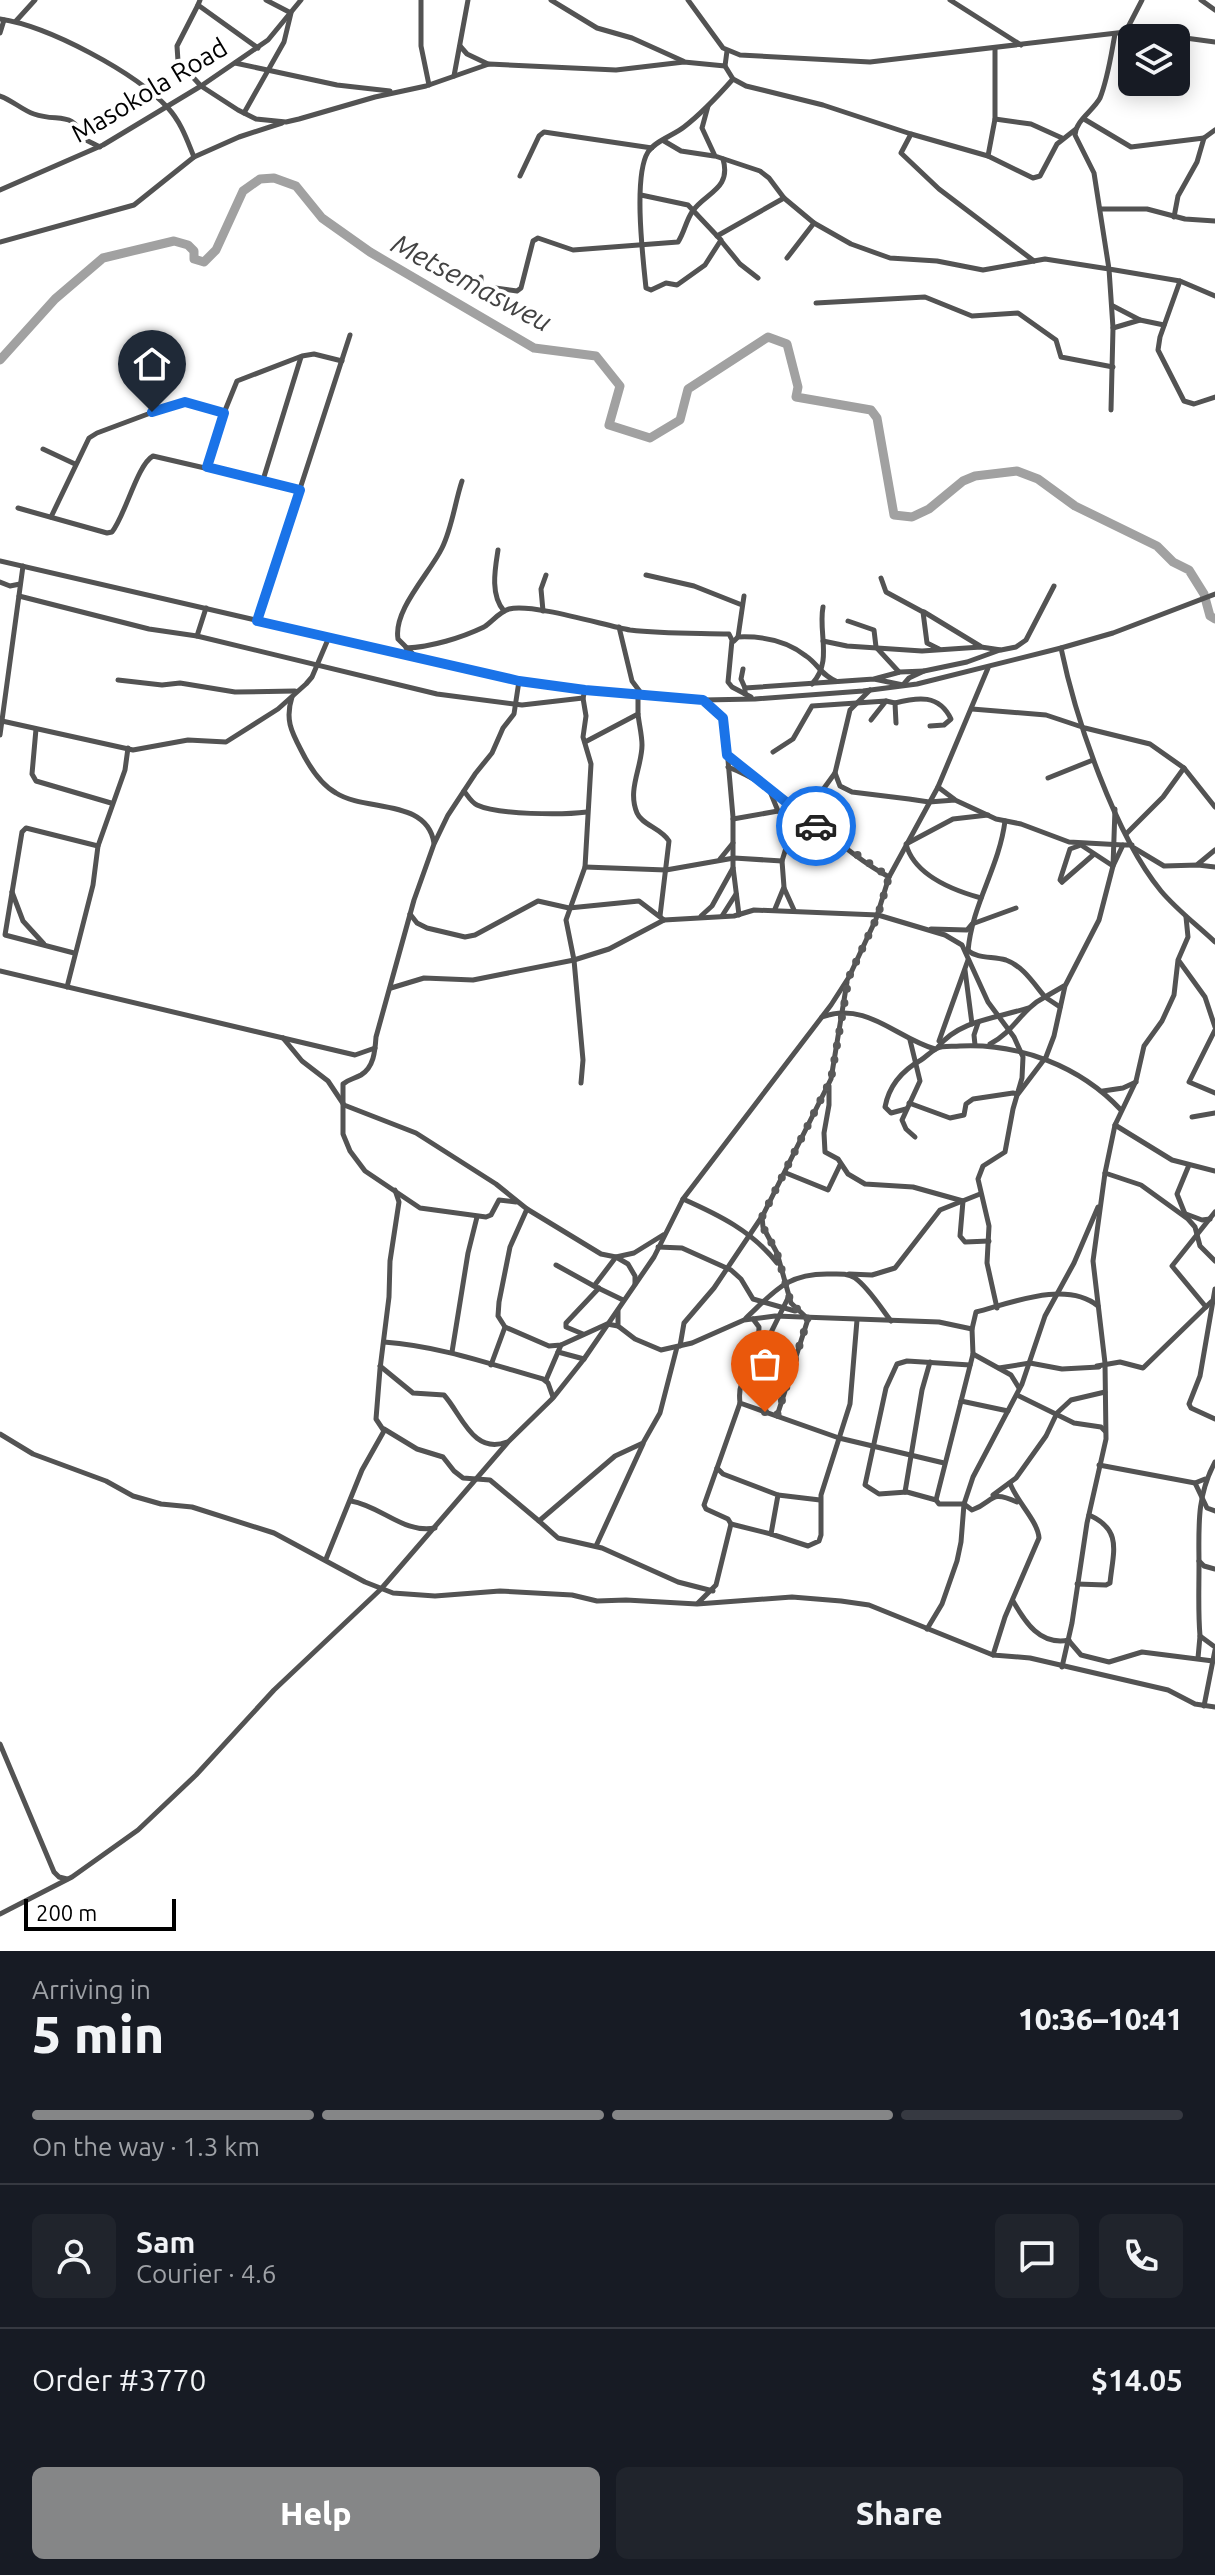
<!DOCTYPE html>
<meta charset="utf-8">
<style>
:root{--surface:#171b24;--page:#20242c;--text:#f1f3f6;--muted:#9ea1a6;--line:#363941;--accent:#858687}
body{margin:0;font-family:Ubuntu,sans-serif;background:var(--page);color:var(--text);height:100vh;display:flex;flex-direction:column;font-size:30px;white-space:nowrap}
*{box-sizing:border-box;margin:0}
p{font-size:26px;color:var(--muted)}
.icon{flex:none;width:44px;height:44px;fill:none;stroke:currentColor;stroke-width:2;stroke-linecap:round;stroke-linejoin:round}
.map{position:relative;height:1951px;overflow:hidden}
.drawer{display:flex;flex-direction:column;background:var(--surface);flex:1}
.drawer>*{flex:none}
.tools{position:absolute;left:1118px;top:24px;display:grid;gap:16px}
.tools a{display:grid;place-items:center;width:72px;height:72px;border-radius:12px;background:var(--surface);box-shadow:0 4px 20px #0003;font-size:40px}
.scale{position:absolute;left:24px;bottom:20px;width:152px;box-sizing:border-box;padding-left:8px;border:4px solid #000;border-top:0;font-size:22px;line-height:28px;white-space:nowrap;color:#000;-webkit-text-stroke:6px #fff;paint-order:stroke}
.pin{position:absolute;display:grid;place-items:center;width:68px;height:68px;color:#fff;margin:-82px -34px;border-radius:50% 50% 50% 0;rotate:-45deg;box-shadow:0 0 8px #0007}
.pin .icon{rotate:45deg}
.courier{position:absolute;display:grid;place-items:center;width:80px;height:80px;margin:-40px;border:6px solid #1a73e8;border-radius:50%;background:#fff;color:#222;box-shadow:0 2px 10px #0007}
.summary em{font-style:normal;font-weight:800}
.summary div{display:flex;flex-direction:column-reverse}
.summary{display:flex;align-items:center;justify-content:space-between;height:136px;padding:0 32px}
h1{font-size:52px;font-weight:800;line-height:60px}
.bar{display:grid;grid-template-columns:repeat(4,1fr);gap:12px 8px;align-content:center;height:96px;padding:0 32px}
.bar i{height:10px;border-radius:6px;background:var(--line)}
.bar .current{background:var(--accent)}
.bar p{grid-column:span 4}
.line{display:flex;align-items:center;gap:20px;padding:0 32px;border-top:2px solid var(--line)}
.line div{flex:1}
.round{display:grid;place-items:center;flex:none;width:84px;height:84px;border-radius:12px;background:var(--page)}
.action{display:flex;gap:16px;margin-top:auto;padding:16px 32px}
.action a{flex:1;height:92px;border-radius:12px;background:var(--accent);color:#fff;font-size:32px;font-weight:800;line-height:92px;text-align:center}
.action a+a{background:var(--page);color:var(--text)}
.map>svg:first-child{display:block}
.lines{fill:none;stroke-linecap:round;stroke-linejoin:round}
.river{stroke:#a1a1a1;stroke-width:9}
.minor{stroke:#535353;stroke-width:5}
.done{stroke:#595959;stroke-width:8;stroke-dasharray:0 14.4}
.route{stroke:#1a73e8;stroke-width:10}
.labels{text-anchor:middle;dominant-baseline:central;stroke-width:8;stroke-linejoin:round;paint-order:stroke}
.street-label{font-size:26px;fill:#000;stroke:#fff}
.water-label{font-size:28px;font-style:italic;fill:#424242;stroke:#fff}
</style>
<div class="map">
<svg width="1215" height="1951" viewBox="0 0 1215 1951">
<rect width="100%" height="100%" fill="#fff"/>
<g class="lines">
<path class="river" d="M0,360L55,299L103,258L174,241L188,245L194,251V259L204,262L216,250L243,191L260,179L274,178L296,186L322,218L370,252L534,348L596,356L620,386L609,425L650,438L680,420L688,389L768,337L787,344L798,387L796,397L871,410L877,418L894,515L912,517L929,509L963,481L975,476L1017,471L1038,479L1075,506L1157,546L1173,562L1189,570L1204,594L1210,616L1215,619"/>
<g class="minor">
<path d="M200,0L198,5L258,48"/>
<path d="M421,0V46L429,85"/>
<path d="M551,0L597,28L632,38L683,61"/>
<path d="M688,0L723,48L740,55L870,62L1134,31L1215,42"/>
<path d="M950,0L1021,45"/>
<path d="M1201,0L1215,10"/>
<path d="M198,5L177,46L178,61L201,86L238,110L256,119L286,122L299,119L375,97L426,86L489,64L616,70L684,62L725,66L727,51"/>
<path d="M0,19C48,26 135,72 168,108C181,122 187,140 194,157L134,205L0,242"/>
<path d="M16,21L35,0"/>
<path d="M1126,31L1142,0"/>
<path d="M0,33L4,20"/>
<path d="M1115,34C1111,55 1108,78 1100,98C1093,111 1076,120 1075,135L1094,173L1109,269L1180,281L1215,296"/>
<path d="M460,46L467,54L488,64"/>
<path d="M235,63L337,85L390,91"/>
<path d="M725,66L733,79L746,86L823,105L911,134L988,156L1033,178L1040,176L1057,144L1076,129"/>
<path d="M454,76L468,0"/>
<path d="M0,96C12,100 22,110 34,114C60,123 71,109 86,140L100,147"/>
<path d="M708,106L702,128L715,156L760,171L769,178L784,198L814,223L851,244L890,258L937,261L983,270L1045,259L1109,269L1113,328L1111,410"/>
<path d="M244,113L284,42L291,13L266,0"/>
<path d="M995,119L1031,124L1062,138"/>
<path d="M1084,119L1131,147L1204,138L1197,162L1178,196L1174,217"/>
<path d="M911,134L901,153L939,189L1034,261"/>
<path d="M1204,138L1215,130"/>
<path d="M664,141L681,151L714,156"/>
<path d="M988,156L995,119V49"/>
<path d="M194,157L239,137L282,123"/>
<path d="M520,176L539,136L544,132L652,148"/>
<path d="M0,190L103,145L201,86L268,40L301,0"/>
<path d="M641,195L688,205L721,240L705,265L677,285L666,283L651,290L646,288C643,259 633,176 648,152C655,141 674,135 684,127C702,113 718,96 733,79"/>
<path d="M1101,209H1147L1185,219L1215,221"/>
<path d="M717,236L784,198"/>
<path d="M722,242L740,264L758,278"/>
<path d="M787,258L814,223"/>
<path d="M481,277V286L517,291L521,288L533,241L538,238L573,250L678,242C684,233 686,221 692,212C704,193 732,190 723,159"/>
<path d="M1180,281L1160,337L1158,350L1184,401L1194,404L1215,397"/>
<path d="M816,303L925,297L972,316L1018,313L1056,340L1061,357L1113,367"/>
<path d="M1113,306L1140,320L1113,328"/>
<path d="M1140,320L1164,325"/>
<path d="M43,449L75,464"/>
<path d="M207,467L224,413L237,381L302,356L314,354L342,361"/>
<path d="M263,480L301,357"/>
<path d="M18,508L107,533L112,532C126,514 137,465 153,456L300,490"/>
<path d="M51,517L89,438L97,433L180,402H190L224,413"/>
<path d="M498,550C495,569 490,595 504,611"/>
<path d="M0,561L519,681L585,690L703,700L755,699L863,691L917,684L1061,648L1113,633L1215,594"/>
<path d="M646,575L694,586L742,605"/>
<path d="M881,578L886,592L923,612L927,643L939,649"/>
<path d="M0,582L10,586L20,584"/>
<path d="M19,596L149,629L197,636L437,694L522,705L583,698L585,690"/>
<path d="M543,611L541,589L546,575"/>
<path d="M924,612L980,646"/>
<path d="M257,621L350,335"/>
<path d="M848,621L874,630L876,647L899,672"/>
<path d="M619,627L632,681L641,693"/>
<path d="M197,636L206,608"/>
<path d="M738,637L744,596"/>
<path d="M734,641L738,637C762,636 787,641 806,656C818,664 822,676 836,681"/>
<path d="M823,641L847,646L922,651L981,647L1001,650L1016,647L1026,640L1054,586"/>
<path d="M406,648C431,647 461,638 484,627C492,622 499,612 509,609C532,603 603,625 630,630C663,634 697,633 729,634L732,640L728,682L732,687L751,697"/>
<path d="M1061,648C1076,720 1115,835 1161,891C1177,910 1197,925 1215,942"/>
<path d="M416,657L398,639C393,610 430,573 442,548C452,528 455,502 462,481"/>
<path d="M743,669L741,679L745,688"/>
<path d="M924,671L967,662L1000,650"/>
<path d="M118,680L162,685L180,683L235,692L295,691"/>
<path d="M812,684C833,662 818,633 823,607"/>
<path d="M745,694V688L874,679L903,685L909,678L924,671L900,672L874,679"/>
<path d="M292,697C285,719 291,731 301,750C309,766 320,784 336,793C366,812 427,798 434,843"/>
<path d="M705,701L719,712L725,726L733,817V867L739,915"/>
<path d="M886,701L895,703L896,723"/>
<path d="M895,703C918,697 939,694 951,719L944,725L930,726"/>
<path d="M972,709L1046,715L1085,728L1150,744L1184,768L1215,807"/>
<path d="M638,714C639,724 642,735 642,745C642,767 627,790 637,813C642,825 661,828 669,841L660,916"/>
<path d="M2,721L133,750L188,740L226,742L278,709L306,684L312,677L329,637"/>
<path d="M36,729L32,774L36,781L111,803"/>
<path d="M0,735L23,566"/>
<path d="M585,742L638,714V695"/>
<path d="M773,752L793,739L812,706L886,701L871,720"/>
<path d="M728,756L750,775"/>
<path d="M728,767C790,791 832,846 889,877"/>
<path d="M835,773L840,786L852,792L909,799L929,802L955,800L996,819L1021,824L1069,842L1123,845"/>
<path d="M1048,778L1093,760"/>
<path d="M938,787L954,799"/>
<path d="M769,789L778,811"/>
<path d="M464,791C468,796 471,802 477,805C498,815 563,815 587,812"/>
<path d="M733,819L778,811L800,819"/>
<path d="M818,826L815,816L820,798"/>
<path d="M1127,833L1163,797L1184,768"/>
<path d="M1134,848L1164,866L1198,865L1215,867"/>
<path d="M720,859L733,843"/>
<path d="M1198,864L1215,850"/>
<path d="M585,867L666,870L734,858L782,861"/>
<path d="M1062,882L1060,880L1070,849L1081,845L1113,866L1123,845H1132"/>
<path d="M1062,882L1093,855"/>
<path d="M784,888L794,910"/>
<path d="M12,892L23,921L44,944"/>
<path d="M981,898C952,890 914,875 906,844L953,819L988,815"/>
<path d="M775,909L784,887L782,861L790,835L835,773L850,710L870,690"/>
<path d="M410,914L417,923L427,928L465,937L475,935L538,901L569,908L639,901L664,920"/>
<path d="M701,916L712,906L733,868"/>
<path d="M722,916L736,894"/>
<path d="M931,929L967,930L972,924L1016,908"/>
<path d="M967,950C978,959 992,956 1006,960C1023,966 1034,984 1045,997L1064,986"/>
<path d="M968,951C972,904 999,868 1005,821"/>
<path d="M74,953L5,935L22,832L26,828L98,846"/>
<path d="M1179,961L1205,997L1215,1027"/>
<path d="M965,970L972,1024"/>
<path d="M0,971L355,1055L375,1048"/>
<path d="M67,987L93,885L98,846L125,770L128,748"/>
<path d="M391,988L424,978L473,980L574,960L609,949L664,920L734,916L754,910L878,915L945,935L962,945L988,1002L1014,1037L1023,1057L1022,1078L1013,1109L1005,1152L983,1166L978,1179L989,1226L987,1263L997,1308"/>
<path d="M822,1017C867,1001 896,1038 935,1049"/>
<path d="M1215,1030L1189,1082L1215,1093"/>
<path d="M283,1038L302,1061L328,1081L344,1105L416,1133L496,1184L527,1209L601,1254L616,1257L628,1264L635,1276V1284"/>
<path d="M910,1040L920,1081L902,1120L906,1129L915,1137"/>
<path d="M939,1041L968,960"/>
<path d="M990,1044C1015,1031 1021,1009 1045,997L1060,1007"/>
<path d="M975,1045L974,1035L978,1023"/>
<path d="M938,1047C959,1020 998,1018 1028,1008"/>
<path d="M581,1083L583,1060L574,960L566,920L585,867L591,764L583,737L586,716L583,698"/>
<path d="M829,1086V1105L824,1133L825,1152L838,1159L848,1174L865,1184L913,1187L963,1201L960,1236L965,1242L989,1241"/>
<path d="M1103,1091L1123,1088L1136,1082"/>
<path d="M909,1103L950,1118L964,1115L966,1104L973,1099L1013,1093L1018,1094L1046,1057L1054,1036L1065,986L1099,920L1113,866L1115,809"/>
<path d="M906,1109L891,1113L885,1107C889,1086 903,1070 921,1060C926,1057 930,1052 936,1049C942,1045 952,1047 960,1046C1019,1043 1080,1066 1121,1110"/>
<path d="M1192,1117L1215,1113"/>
<path d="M1115,1125L1172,1160L1215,1171"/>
<path d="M786,1173L828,1190L840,1165"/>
<path d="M1105,1173L1141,1185L1188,1219L1195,1227L1200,1246L1215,1261"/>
<path d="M683,1199C719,1215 752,1231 777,1263"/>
<path d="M516,1202L499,1200L491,1215L486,1217L420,1208L365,1171L350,1151L343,1134V1084C349,1079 354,1079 361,1075C374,1067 375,1051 376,1037L414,900L434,844L448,815L475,774L492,753L503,728L514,714L519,681"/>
<path d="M527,1209L510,1247L499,1302L498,1316L505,1327L549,1346L561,1345L607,1324L618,1326"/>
<path d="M1185,1214L1177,1194L1189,1165"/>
<path d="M1186,1214L1202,1220L1210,1219"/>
<path d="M658,1247L682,1248L731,1270L741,1279L753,1299L795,1311"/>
<path d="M556,1265L594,1286"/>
<path d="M849,1274L872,1275L895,1268L940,1210L980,1194"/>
<path d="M1215,1289L1200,1376L1189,1404L1191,1408L1215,1419"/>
<path d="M788,1298L754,1367C742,1379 738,1386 740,1403L839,1438L944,1463"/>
<path d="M623,1300L594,1286L616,1257L634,1253L663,1235"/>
<path d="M1206,1307L1172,1266L1215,1212"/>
<path d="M618,1311V1326L635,1339L661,1350L692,1343L744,1320L775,1316L939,1322L972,1329"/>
<path d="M746,1318C775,1291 787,1273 830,1274C839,1274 847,1273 855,1278C868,1287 881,1308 891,1321"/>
<path d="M753,1319L759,1327L758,1353"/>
<path d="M583,1334L566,1327V1323L599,1288"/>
<path d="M384,1342C439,1346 490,1364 543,1379L548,1383L553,1397"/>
<path d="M680,1346L684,1323L714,1288L761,1218"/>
<path d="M452,1352L468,1253L477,1217"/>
<path d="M558,1352L584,1359"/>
<path d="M491,1365L505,1327"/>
<path d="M970,1365L907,1361L897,1364L886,1388L865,1485L879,1494L907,1492L936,1500L939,1504H964L972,1510C995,1502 988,1489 1017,1502"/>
<path d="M380,1366L413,1393L444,1395C462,1415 473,1455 507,1442"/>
<path d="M1097,1366L1120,1362L1143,1368L1211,1302"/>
<path d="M999,1368L1030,1363L1062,1369L1099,1367"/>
<path d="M546,1380L561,1345"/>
<path d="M1019,1388L1011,1375L973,1354L972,1329L976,1312C1011,1303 1066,1280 1098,1306"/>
<path d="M1017,1395L1074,1423L1101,1427L1105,1431"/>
<path d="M961,1401L1008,1411"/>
<path d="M777,1416L808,1319L791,1303L777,1253L763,1227L762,1217L831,1079L847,982"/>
<path d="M384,1429L417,1449L443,1457L454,1471L463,1478L490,1480L539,1521L615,1456L643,1443L660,1413L677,1347"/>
<path d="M0,1434L33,1454L106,1481L133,1496L161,1504L192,1507L274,1533L365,1582L393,1593L435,1596L500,1591L572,1595L597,1601L626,1600L697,1604L792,1597L841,1601L869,1605L993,1655"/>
<path d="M1215,1462C1196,1497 1199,1528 1199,1566C1199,1590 1198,1613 1200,1636L1215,1647"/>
<path d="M1099,1465L1195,1483L1205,1479"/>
<path d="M717,1468L723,1474L778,1495L771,1534L808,1546L819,1541L821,1535V1495L850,1404L857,1320"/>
<path d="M1010,1483C1016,1501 1038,1521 1039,1538L1005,1617L993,1655L1030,1658L1168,1690L1195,1704L1215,1707"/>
<path d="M1195,1483L1207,1508L1215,1511"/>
<path d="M905,1492L922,1390L930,1362"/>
<path d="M778,1495L820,1500"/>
<path d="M993,1495L1016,1478L1046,1436L1057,1413L1071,1400L1105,1392"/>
<path d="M936,1500L973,1354"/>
<path d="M351,1501C381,1506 404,1534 435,1528"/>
<path d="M539,1521L558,1538L602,1548L678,1582L713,1591"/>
<path d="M731,1524L771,1534"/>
<path d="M596,1546L643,1444"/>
<path d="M326,1559L362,1470L384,1431L376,1419L380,1369L389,1297L390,1261L399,1202L395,1190"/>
<path d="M1199,1561L1204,1566L1215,1569"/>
<path d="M1077,1584L1106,1585L1110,1583C1113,1552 1123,1530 1089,1515"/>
<path d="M1013,1601C1025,1622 1040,1646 1069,1640"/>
<path d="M698,1603L716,1585L731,1524L728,1519L706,1509L704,1505L740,1403"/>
<path d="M927,1629L942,1604L957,1561L961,1542L964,1504L973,1477L1022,1384L1045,1316L1074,1263L1098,1207"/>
<path d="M1069,1641L1081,1655L1109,1662L1142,1652L1213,1661"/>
<path d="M1198,1658L1200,1636"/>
<path d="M1062,1667L1072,1623L1087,1523L1106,1439L1105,1363L1093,1261L1105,1173L1115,1125L1136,1081L1144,1046L1162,1021L1174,995L1178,960L1188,937L1186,917"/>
<path d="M1204,1706L1215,1650"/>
<path d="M0,1744L54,1872L59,1877L67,1879"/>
<path d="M0,1914L72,1877L138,1830L196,1775L274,1690L381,1589L508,1442L553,1398L584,1359L654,1257L683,1199L831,1005L849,977L876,919L889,877L938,787L988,668"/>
</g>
</g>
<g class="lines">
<path class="done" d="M765,1412L777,1416L808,1319L791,1303L777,1253L763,1227L762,1217L831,1079L849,977L878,915L889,877L816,826"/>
<path class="route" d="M152,412L185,402L224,413L207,467L300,490L257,621L519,681L585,690L703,700L723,718L727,755L816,826"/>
</g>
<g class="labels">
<g class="street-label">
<text transform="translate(149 90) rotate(-31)">Masokola Road</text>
</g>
<g class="water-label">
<text transform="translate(472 282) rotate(28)">Metsemasweu</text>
</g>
</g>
</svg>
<div class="tools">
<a><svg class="icon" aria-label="layers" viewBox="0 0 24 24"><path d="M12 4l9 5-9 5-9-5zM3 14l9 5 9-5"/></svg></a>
</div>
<div class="scale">200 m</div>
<div class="pin" style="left:765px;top:1412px;background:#ea580c"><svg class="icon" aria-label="bag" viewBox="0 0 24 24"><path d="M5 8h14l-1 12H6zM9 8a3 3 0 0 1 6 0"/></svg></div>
<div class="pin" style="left:152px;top:412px;background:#1f2937"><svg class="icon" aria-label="home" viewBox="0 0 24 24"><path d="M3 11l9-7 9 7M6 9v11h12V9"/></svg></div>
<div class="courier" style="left:816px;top:826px"><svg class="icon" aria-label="car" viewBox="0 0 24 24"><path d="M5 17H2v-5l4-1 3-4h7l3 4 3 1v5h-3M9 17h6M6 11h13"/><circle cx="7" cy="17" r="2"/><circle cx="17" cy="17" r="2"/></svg></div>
</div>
<section class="drawer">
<div class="summary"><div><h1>5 min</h1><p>Arriving in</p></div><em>10:36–10:41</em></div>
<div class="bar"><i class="current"></i><i class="current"></i><i class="current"></i><i></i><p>On the way · 1.3 km</p></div>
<div class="line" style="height:144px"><a class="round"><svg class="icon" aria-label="person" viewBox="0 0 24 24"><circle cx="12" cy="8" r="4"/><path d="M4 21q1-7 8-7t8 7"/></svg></a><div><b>Sam</b><p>Courier · 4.6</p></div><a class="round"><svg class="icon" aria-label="chat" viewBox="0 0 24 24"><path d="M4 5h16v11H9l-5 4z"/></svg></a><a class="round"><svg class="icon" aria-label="phone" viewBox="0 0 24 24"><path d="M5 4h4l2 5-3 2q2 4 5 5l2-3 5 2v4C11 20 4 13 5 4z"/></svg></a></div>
<div class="line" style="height:104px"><div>Order #3770</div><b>$14.05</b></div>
<div class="action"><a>Help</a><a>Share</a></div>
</section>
